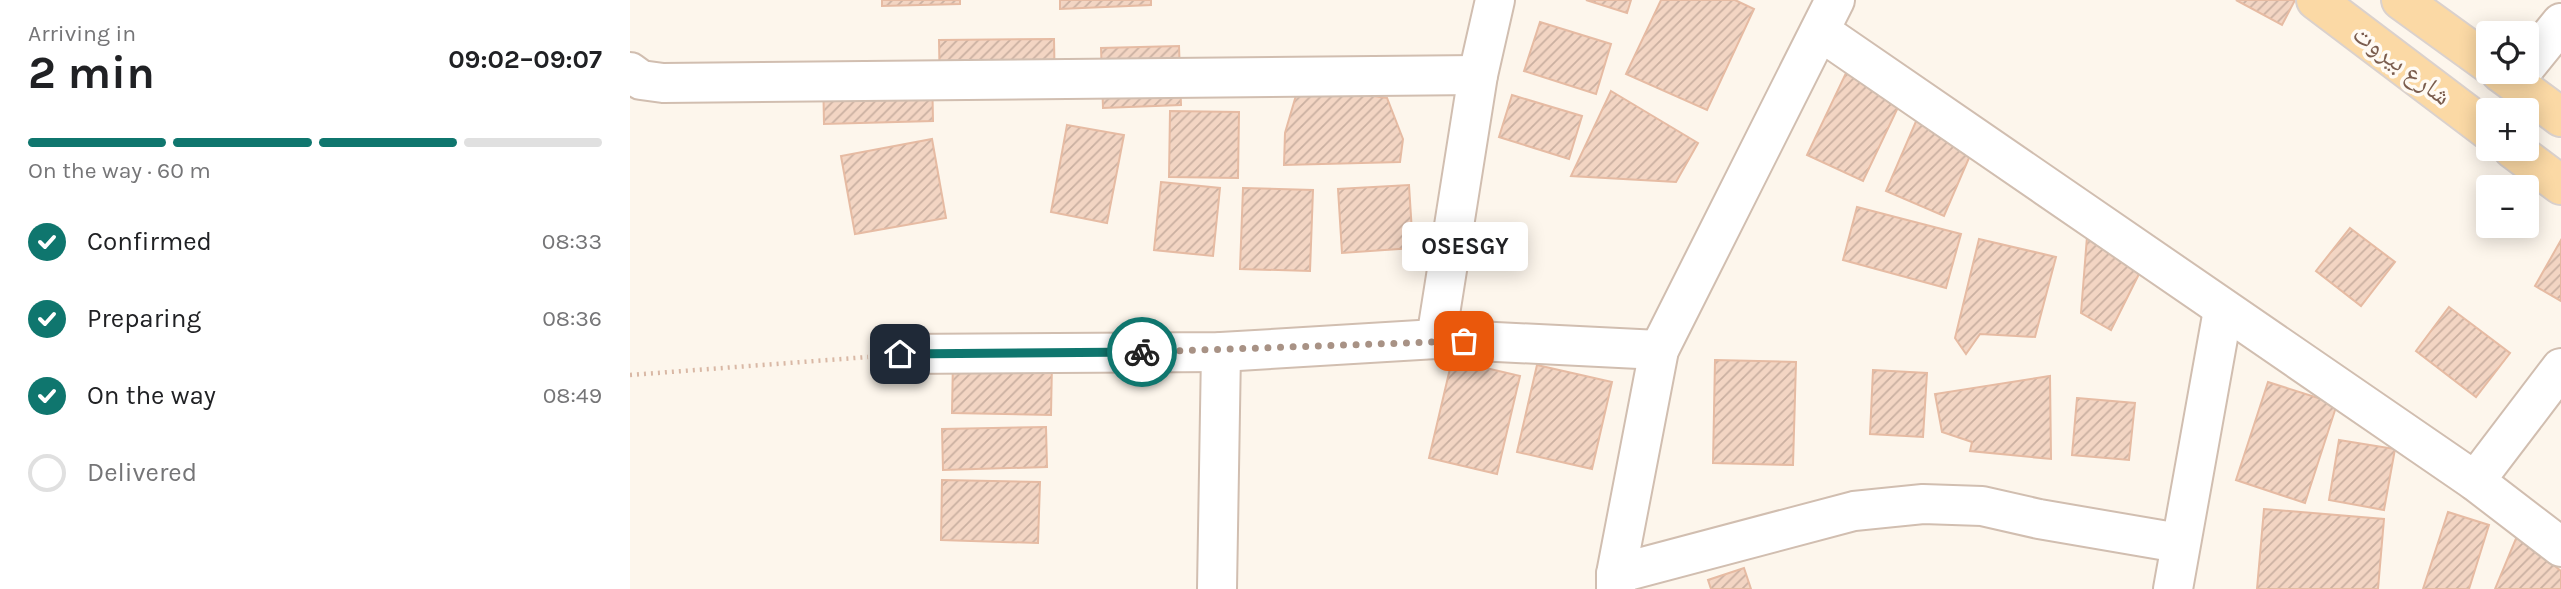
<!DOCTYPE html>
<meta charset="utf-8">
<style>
:root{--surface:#fff;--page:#f6f6f6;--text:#202124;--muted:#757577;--line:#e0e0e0;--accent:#0f766e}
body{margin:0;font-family:Karla,"Noto Naskh Arabic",sans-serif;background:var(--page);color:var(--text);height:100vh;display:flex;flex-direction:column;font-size:26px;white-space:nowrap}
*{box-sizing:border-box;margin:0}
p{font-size:23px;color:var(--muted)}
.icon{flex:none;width:38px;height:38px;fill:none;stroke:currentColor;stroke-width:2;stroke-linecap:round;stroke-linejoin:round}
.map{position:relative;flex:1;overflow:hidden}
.panel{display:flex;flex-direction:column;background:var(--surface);width:630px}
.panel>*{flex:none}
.fabs{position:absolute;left:1846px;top:21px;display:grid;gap:14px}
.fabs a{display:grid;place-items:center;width:63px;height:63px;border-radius:7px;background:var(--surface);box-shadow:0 4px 18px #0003;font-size:35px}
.pin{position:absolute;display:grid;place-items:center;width:60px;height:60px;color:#fff;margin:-30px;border-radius:14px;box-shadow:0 4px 10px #0006}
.courier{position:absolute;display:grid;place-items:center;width:70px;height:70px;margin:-35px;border:5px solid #0f766e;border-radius:50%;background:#fff;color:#222;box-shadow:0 2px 9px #0007}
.bubble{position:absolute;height:49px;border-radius:7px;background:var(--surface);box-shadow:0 4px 18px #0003;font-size:23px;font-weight:700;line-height:49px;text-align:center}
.overview em{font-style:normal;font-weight:700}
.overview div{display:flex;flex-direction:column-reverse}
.overview{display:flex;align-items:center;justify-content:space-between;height:119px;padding:0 28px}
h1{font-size:46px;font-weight:700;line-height:52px}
.bar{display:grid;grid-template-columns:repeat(4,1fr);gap:10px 7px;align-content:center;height:84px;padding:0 28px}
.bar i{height:9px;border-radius:5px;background:var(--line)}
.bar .current{background:var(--accent)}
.bar p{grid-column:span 4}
ol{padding:0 28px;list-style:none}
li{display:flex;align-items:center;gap:21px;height:77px}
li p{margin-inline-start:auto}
li .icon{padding:7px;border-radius:50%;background:var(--accent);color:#fff;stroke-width:4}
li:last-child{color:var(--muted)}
li i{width:38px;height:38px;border:4px solid var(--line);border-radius:50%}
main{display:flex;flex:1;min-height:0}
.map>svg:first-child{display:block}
.building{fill:url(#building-hatch);stroke:#e6bba3;stroke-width:2}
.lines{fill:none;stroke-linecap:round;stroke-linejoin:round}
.minor-casing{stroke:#d1beb0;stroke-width:42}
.major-casing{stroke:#dad1cd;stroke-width:42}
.path{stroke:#d9b8a5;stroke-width:4.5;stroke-dasharray:2 5;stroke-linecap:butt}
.minor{stroke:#fff;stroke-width:38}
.major{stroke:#fbd9a5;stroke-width:38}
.done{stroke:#a89285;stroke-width:7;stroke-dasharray:0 12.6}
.route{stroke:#0f766e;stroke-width:9}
.labels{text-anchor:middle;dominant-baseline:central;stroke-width:7;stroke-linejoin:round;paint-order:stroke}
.street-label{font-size:26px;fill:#7a5c4d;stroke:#fffaf3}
</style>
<main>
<section class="panel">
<div class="overview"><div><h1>2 min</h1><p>Arriving in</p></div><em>09:02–09:07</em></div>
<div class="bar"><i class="current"></i><i class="current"></i><i class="current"></i><i></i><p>On the way · 60 m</p></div>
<ol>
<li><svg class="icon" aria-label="check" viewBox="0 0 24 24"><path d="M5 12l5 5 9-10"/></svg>Confirmed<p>08:33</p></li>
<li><svg class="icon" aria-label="check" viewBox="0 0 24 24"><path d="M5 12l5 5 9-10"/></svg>Preparing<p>08:36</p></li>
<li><svg class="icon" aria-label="check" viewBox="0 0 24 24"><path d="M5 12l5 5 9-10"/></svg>On the way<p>08:49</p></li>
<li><i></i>Delivered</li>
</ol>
</section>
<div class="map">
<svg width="1931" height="589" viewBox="0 0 1931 589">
<defs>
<pattern id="building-hatch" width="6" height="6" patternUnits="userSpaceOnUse" patternTransform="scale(1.75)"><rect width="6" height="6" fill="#f3d5c3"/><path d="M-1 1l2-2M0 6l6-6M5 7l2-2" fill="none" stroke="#cab0a1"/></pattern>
</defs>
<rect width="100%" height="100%" fill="#fdf6ec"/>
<g class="building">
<path d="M252,0H330V4L252,6Z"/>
<path d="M430,0H521V5L430,9Z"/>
<path d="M956,0H1001L997,13Z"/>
<path d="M1031,0H1105L1124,9L1077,110L996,74Z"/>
<path d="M1606,0H1665L1652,25Z"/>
<path d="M910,22L981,44L966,94L894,71Z"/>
<path d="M424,39L425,94L310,95L309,40Z"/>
<path d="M549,46L551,105L473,108L471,48Z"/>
<path d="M302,69L303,121L194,124L193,72Z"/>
<path d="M1216,73L1272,99L1233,181L1177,155Z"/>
<path d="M669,85L757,98L773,139L770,162L654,165L655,133Z"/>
<path d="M981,91L1068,143L1046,182L941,176Z"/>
<path d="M882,95L952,116L939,159L869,137Z"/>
<path d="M540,111L609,112L608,178L539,177Z"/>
<path d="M1290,112L1348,137L1314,216L1256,191Z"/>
<path d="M437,125L494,135L477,223L421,212Z"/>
<path d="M302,139L316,218L225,234L211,156Z"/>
<path d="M531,182L590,188L583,256L524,250Z"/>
<path d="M779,185L783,248L712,253L708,189Z"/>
<path d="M613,188L683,190L680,271L610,269Z"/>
<path d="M1227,207L1331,234L1316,288L1213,260Z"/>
<path d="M1458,224L1514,264L1481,330L1451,313Z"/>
<path d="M1720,228L1765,262L1731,306L1686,271Z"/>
<path d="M1349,239L1426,257L1405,337L1350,334L1336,354L1325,338Z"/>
<path d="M1931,240V301L1905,286Z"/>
<path d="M1819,307L1880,353L1846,397L1786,351Z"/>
<path d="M323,359L422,362L421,415L322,413Z"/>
<path d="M822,360L890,376L867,474L799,458Z"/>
<path d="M1085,360L1166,362L1163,465L1083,463Z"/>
<path d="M907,365L982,382L962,469L887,452Z"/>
<path d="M1243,370L1297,373L1293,437L1240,434Z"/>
<path d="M1420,376L1421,459L1340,451L1342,442L1312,432L1305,394Z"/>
<path d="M1638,382L1707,404L1675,503L1606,480Z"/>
<path d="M1447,398L1505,403L1499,460L1442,455Z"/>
<path d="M416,427L417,467L313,470L312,429Z"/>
<path d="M1709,440L1765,449L1754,510L1699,500Z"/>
<path d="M312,480L410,482L408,543L311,540Z"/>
<path d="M1634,509L1754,519L1748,589H1627Z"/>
<path d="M1818,512L1859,525L1839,589H1793Z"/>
<path d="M1887,536L1931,571V589H1865Z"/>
<path d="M1114,568L1121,589H1081L1078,580Z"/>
</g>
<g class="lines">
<g class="minor-casing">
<g id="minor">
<path d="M1190,31L1845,481L1931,547"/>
<path d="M1897,65L1931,23"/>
<path d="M0,72L11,80L33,83L848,75"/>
<path d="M806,339L848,75L865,0"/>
<path d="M270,354L591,352L806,339L1029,350"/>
<path d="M1845,481L1931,368"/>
<path d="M986,574L1224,511L1293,504L1352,506L1409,519L1549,543"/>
<path d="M587,589L591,352"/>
<path d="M986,589V574L1029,350L1205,0"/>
<path d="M1543,589L1593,310"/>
</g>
</g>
<g class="major-casing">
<g id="major">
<path d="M1686,0L1858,130"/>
<path d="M1771,0L1858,63"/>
<path d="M1870,72L1931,117"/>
<path d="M1883,149L1931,185"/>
</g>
</g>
<path class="path" d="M0,375L238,357"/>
<use href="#minor" class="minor"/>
<use href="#major" class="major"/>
</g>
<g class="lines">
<path class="done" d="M512,352L834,341"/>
<path class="route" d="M270,354L512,352"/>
</g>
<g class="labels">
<g class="street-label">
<text transform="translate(1772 65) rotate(37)">شارع بيروت</text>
</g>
</g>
</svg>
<div class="fabs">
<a><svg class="icon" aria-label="locate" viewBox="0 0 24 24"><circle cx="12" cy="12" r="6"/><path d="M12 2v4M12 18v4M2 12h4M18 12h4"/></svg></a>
<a>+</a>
<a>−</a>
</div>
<div class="pin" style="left:834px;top:341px;background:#ea580c"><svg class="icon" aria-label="bag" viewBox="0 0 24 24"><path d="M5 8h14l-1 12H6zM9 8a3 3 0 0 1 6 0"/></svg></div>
<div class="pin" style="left:270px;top:354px;background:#1f2937"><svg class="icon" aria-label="home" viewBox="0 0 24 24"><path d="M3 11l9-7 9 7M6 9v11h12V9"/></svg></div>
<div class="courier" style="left:512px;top:352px"><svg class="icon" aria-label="bike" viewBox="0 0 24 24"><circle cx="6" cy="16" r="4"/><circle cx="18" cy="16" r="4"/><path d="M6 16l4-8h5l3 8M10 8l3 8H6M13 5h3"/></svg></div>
<div class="bubble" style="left:772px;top:222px;width:126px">OSESGY</div>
</div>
</main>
